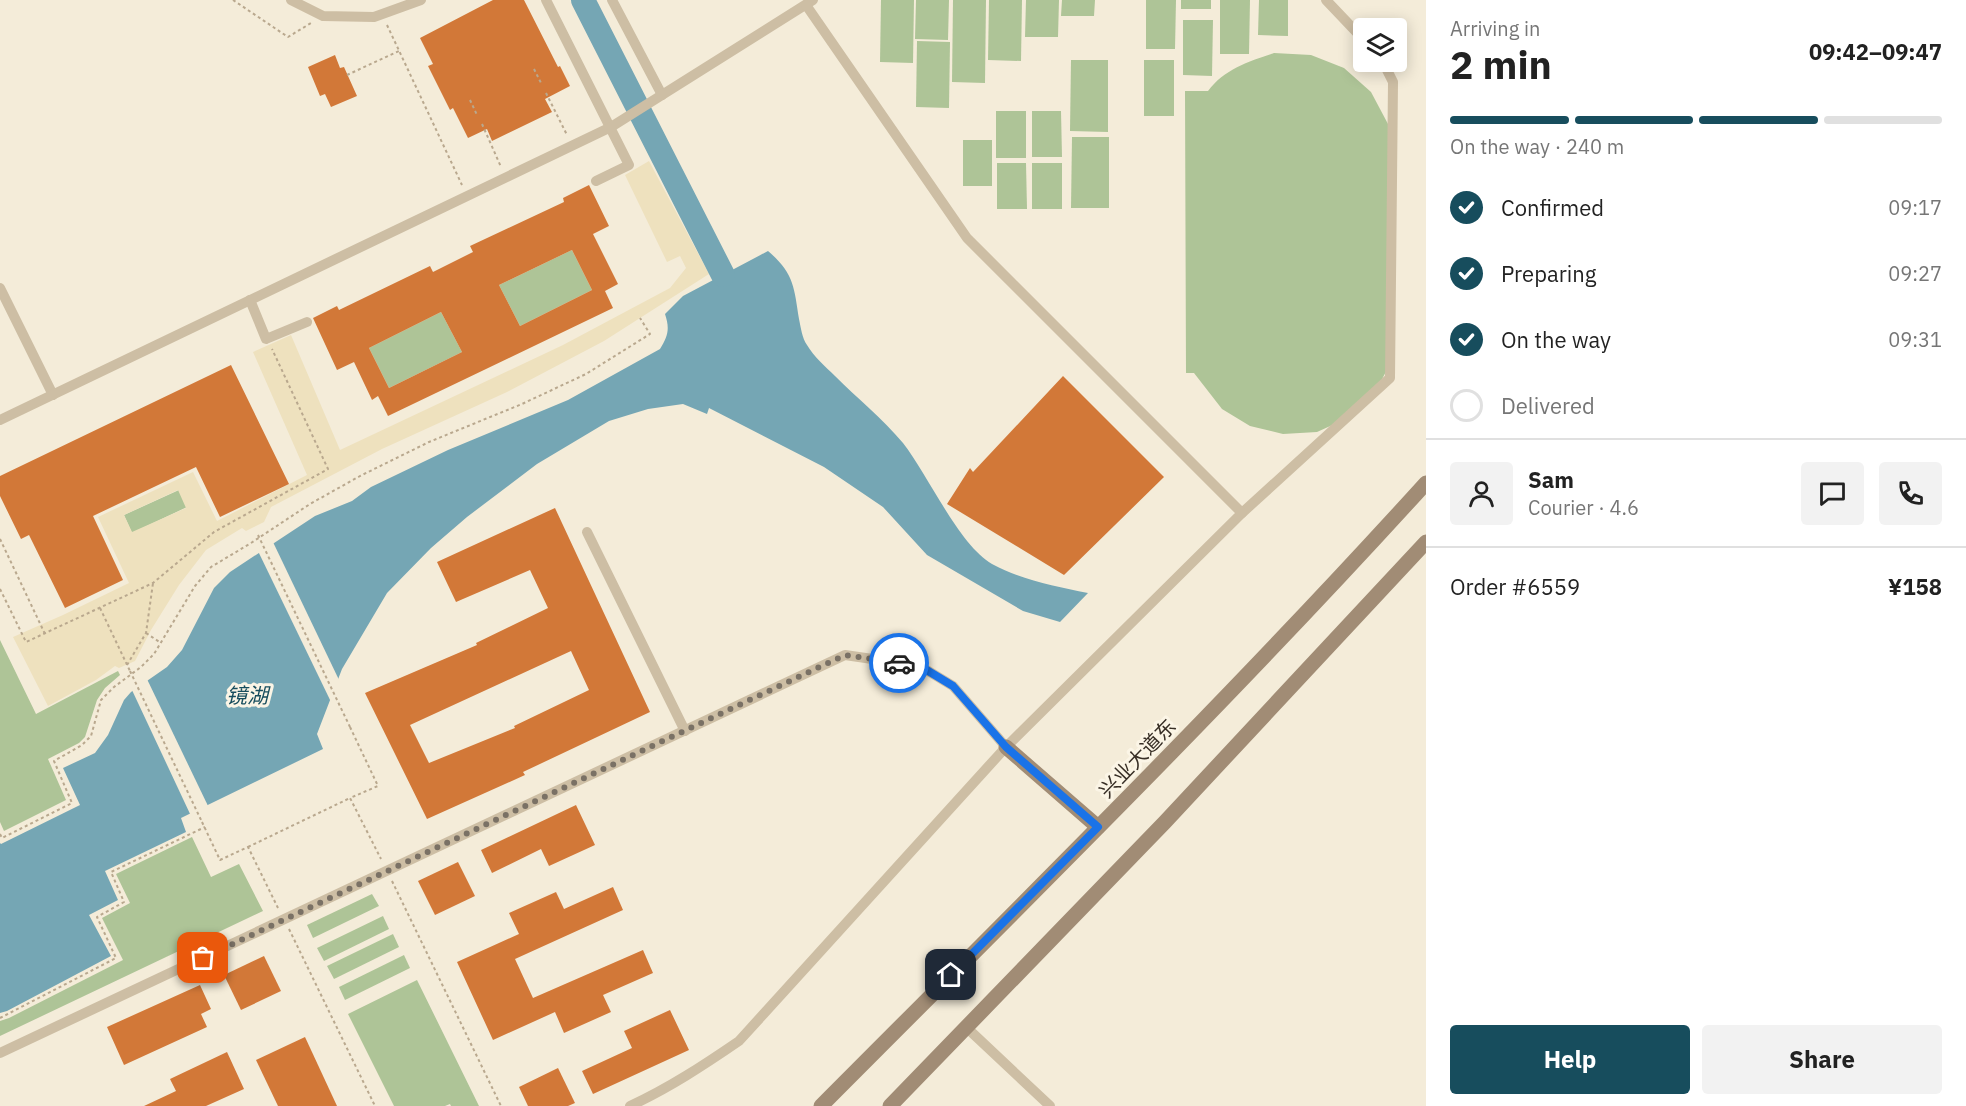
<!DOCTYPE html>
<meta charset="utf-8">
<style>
:root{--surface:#fff;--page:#f2f2f2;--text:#222;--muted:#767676;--line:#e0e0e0;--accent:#174d5d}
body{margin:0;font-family:"IBM Plex Sans","Noto Sans SC",sans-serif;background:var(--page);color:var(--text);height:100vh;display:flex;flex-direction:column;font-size:22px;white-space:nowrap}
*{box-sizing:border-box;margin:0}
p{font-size:20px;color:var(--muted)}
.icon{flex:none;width:33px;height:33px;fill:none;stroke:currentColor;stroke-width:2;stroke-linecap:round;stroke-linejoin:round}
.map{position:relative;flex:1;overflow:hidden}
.drawer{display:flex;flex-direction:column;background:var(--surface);width:540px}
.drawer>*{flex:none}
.controls{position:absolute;left:1353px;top:18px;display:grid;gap:12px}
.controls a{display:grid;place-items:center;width:54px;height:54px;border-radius:6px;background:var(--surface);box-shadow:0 3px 15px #0003;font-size:30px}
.pin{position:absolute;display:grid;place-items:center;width:51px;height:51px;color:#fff;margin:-26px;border-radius:12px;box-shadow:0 3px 9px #0006}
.courier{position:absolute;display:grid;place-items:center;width:60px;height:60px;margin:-30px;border:4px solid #1a73e8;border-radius:50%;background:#fff;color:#222;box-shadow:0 2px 8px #0007}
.headline em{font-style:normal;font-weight:800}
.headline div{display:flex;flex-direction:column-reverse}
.headline{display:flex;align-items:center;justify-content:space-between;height:102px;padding:0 24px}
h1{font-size:39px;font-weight:800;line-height:45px}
.bar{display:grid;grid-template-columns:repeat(4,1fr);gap:9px 6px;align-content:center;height:72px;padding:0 24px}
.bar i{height:8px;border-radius:4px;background:var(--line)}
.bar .selected{background:var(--accent)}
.bar p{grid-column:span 4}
.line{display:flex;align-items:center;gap:15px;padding:0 24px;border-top:2px solid var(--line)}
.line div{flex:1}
.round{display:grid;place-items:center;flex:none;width:63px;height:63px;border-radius:6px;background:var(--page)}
ol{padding:0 24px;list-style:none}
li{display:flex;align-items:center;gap:18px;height:66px}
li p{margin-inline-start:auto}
li .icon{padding:6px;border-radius:50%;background:var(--accent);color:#fff;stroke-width:4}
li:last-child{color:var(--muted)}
li i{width:33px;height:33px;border:3px solid var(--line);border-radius:50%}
.primary-button{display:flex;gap:12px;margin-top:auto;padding:12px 24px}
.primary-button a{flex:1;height:69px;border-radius:6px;background:var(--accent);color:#fff;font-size:24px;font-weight:800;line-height:69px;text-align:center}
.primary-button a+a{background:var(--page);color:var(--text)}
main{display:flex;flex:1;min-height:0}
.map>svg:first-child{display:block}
.green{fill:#aec497}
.plaza{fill:#eee1be;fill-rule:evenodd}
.water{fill:#75a6b4}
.pier{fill:#f4ecd9}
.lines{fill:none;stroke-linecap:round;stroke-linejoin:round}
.river{stroke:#75a6b4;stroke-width:24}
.building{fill:#d27838;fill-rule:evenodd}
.path{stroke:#b9a88e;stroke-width:2;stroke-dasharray:3 3;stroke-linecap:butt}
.street{stroke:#cdbea4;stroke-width:10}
.secondary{stroke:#a18c75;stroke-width:15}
.path-bridge{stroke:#b9a88e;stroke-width:2;stroke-dasharray:3 3;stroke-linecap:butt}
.done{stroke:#7a7165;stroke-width:6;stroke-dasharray:0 10.8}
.route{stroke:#1a73e8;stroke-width:8}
.labels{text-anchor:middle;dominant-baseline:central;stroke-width:6;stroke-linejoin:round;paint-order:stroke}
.street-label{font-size:20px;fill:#382f26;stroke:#fbf5e6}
.water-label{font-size:21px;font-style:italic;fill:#174d5d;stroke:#fbf5e6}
</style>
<main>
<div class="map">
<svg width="1426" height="1106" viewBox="0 0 1426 1106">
<rect width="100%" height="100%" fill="#f4ecd9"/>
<g class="green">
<path d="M881,0H914L913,63L880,62Z"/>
<path d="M916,0H949L948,40L915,39Z"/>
<path d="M953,0H986L985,83L952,82Z"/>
<path d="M989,0H1022L1021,61L988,60Z"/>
<path d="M1026,0H1059L1058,37H1025Z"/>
<path d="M1062,0H1095L1094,16H1061Z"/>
<path d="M1146,0H1176L1175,49H1146Z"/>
<rect x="1181" y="0" width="30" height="9"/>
<path d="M1220,0H1250L1249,54H1220Z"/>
<path d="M1259,0H1288V36L1258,35Z"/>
<path d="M1183,20H1213L1212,76L1183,75Z"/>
<path d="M917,41L950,42L949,108L916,107Z"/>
<path d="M1274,53L1311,55L1344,68L1371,92L1388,124L1389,366L1373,396L1348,418L1317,432L1283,434L1250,426L1222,409L1194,373H1186L1185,91H1208C1224,69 1250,61 1274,53Z"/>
<path d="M1071,60H1108V132L1070,131Z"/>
<rect x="1144" y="60" width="30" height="56"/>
<rect x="996" y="111" width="30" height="47"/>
<path d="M1032,111H1061L1062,157H1032Z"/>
<path d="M1072,137H1109V208H1071Z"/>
<rect x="963" y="140" width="29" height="46"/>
<path d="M997,163H1026L1027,209H997Z"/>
<rect x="1032" y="163" width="30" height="46"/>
<path d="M572,250L592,290L520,326L499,285Z"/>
<path d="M441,312L462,352L389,388L369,348Z"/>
<path d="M179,490L187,507L132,533L124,515Z"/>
<path d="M0,640L36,714L118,671L120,675L105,688L97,700L85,737L79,743L48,759L66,800L4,831L0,822Z"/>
<path d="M192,837L211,877L239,864L263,911L0,1036V1021L9,1018L123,960L102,918L130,903L116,874Z"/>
<path d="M372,894L379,906L313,938L307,925Z"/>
<path d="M383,916L389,929L324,961L317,948Z"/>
<path d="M393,934L399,947L334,979L327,966Z"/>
<path d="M404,955L410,968L345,1000L339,987Z"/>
<path d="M417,980L479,1106H451L450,1104L445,1106H394L348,1014Z"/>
</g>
<path class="plaza" d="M649,161L709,274L604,341L507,392L382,449L271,507L264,522L246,531L242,528L206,550L179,585L151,630L135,661L119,668L115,666L96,680L48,706L13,637L63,615L129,583L98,517L193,472L217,521L307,475L253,352L291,335L340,450L563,345L670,288L686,268L680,256L667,262L625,175ZM178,490L186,508L132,532L124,515Z"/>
<path class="water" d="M768,251C794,273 794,287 799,319C801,328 802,338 807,345C814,357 825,366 835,376C857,398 883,419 903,443C928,475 959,545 992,564C1022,580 1055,586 1088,593L1060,622L1023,611L927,555L883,507L824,467L709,408L707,414L683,404L648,409L609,421L537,464L467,517L431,548L387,593L342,669L317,734L323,749L181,818L186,832L105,871L118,900L89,915L111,956L7,1011L0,1013V843L1,844L80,805L63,768L95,753L108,735L124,700L131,692L167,667L182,650L214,588L230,572L315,516L352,501L371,487L448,450L568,400L660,349C668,336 670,329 665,314L683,296Z"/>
<g class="pier">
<path d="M272,540L340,682L332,704L257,549Z"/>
<path d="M146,677L209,808L191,816L131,688Z"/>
</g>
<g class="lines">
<path class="river" d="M583,0L723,275"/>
</g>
<g class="building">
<path d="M493,0H524L558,67L560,66L570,86L545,99L552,112L492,141L487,129L468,138L453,108L450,110L428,66L433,64L420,38Z"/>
<path d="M335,55L340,68L344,67L357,96L331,107L325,94L320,96L308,67Z"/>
<path d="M589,185L609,226L593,234L618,284L605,291L613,308L388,416L378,396L372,400L354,362L337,370L313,318L337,306L339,310L430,266L433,272L473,252L470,246L564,202L563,198ZM572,250L592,290L520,326L499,285ZM441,312L462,352L389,388L369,348Z"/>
<path d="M231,365L289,484L220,517L196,467L93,516L123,580L65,608L29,535L21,539L0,496V476Z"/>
<path d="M1063,376L1164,477L1064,575L947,504L970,468L973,472Z"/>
<path d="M555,508L650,712L523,772L525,775L427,819L365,693L477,645L476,643L548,608L530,570L456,602L437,562ZM571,651L589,690L514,726L515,728L429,763L410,725Z"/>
<path d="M576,805L595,845L549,866L541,849L492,873L481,850Z"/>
<path d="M458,862L475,896L435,915L418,881Z"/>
<path d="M613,887L623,910L515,959L533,998L643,950L653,973L603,995L611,1012L564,1033L555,1012L493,1040L457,962L519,934L509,913L556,892L564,909Z"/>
<path d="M264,956L281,991L241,1010L224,975Z"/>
<path d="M200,985L211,1009L201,1014L207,1027L124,1065L107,1027Z"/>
<path d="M670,1010L689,1050L593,1094L582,1071L632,1048L624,1031Z"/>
<path d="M305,1037L337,1106H278L256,1060Z"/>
<path d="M227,1052L244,1089L206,1106H144L176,1091L170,1079Z"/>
<path d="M558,1068L575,1103L568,1106H528L519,1087Z"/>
</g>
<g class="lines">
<g class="path">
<path d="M233,0L288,37L311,23"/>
<path d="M387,25L462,185"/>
<path d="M534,69L541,83"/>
<path d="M347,75L399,51"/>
<path d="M546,93L567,135"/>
<path d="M470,100L477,115"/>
<path d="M482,124L501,167"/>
<path d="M0,539L45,634"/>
<path d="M0,589L26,642L153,583L214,532L328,469L272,349"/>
<path d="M100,608L130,671"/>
<path d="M146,633L161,643"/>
<path d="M127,665L146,633L153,583"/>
<path d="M350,727L378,786L350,798L381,859"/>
<path d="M202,822L220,860L248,847L278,908"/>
<path d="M0,834L2,838L72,803L54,761L82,745L91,736L101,700L114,687L141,667L154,654L195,586L211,567L251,543L310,504L360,476L429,442L522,404L586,374L650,334L640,318"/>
<path d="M248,847L350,798"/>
<path d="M392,881L501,1106"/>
<path d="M289,929L375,1106"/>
<path d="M0,1018L116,958L97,917L124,902L111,872L205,827"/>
</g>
<g class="street">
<path d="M291,0L323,16L374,17L421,0"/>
<path d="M546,0L629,165L596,181"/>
<path d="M612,0L662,95"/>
<path d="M1326,0L1364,40"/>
<path d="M0,288L53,395"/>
<path d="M250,300L266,339L307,322"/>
<path d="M0,420L611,127L813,0"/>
<path d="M1242,513L1390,378L1393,82L1383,62"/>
<path d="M587,532L685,731"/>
<path d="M966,1027L1050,1106"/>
<path d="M0,1053L845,655L920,666L953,686L1006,747"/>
<path d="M630,1106C669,1088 704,1065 739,1041L1006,747L1242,513L967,238L806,5"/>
</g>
<g class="secondary">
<path d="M1006,747L1098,827"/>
<path d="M821,1106C1025,901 1231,698 1426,483"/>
<path d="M890,1106L1165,822L1426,542"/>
</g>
<g class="path-bridge">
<path d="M258,535L350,727"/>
<path d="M130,671L202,822"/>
</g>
</g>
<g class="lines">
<path class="done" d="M203,958L845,655L899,663"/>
<path class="route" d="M899,663L920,666L953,686L1006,747L1098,827L951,975"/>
</g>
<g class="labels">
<g class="street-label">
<text transform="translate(1137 758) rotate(-46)">兴业大道东</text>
</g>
<g class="water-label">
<text x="247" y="695">镜湖</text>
</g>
</g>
</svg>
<div class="controls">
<a><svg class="icon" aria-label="layers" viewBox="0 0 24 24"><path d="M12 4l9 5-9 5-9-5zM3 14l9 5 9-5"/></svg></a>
</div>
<div class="pin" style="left:203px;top:958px;background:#ea580c"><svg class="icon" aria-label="bag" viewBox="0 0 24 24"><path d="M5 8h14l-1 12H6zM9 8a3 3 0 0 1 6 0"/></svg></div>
<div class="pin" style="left:951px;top:975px;background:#1f2937"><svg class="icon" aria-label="home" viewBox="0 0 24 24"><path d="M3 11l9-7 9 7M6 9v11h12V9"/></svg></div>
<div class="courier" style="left:899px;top:663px"><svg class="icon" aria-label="car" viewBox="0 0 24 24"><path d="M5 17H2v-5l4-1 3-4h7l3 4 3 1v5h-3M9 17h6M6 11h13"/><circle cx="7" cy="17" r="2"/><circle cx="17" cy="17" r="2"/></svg></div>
</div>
<section class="drawer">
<div class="headline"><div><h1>2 min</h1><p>Arriving in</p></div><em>09:42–09:47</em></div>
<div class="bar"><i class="selected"></i><i class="selected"></i><i class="selected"></i><i></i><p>On the way · 240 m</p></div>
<ol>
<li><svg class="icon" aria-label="check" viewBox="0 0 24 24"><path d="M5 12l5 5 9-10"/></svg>Confirmed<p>09:17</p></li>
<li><svg class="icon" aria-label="check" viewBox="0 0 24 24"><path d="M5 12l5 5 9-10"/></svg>Preparing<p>09:27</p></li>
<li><svg class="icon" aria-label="check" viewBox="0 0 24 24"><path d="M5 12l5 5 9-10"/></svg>On the way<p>09:31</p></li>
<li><i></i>Delivered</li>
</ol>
<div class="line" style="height:108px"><a class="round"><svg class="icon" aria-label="person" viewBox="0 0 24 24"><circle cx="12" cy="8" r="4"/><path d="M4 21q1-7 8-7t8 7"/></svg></a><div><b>Sam</b><p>Courier · 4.6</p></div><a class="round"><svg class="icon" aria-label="chat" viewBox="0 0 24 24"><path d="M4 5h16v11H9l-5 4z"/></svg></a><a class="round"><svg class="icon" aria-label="phone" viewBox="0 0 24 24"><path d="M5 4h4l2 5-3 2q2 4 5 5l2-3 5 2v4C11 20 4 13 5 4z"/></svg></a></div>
<div class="line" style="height:78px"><div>Order #6559</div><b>¥158</b></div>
<div class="primary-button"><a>Help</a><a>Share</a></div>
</section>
</main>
